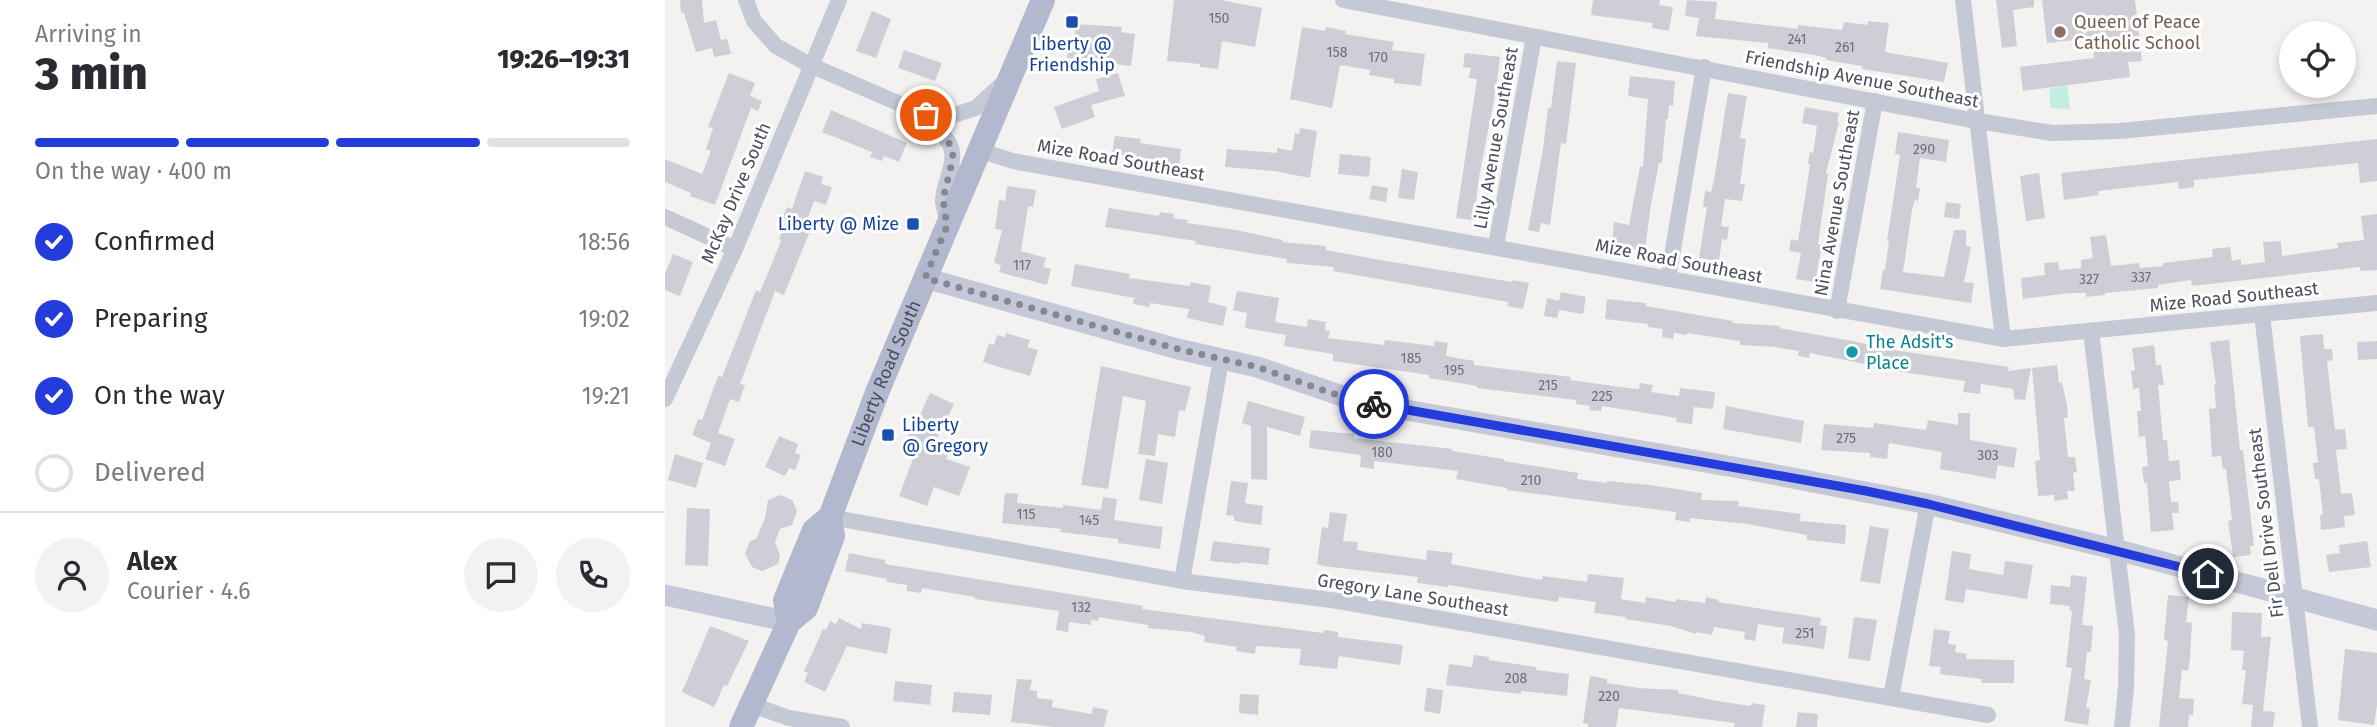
<!DOCTYPE html>
<meta charset="utf-8">
<style>
:root{--surface:#fff;--page:#f2f2f3;--text:#2b2b33;--muted:#7c7c81;--line:#e1e1e2;--accent:#233cdb}
body{margin:0;font-family:"Fira Sans",sans-serif;background:var(--page);color:var(--text);height:100vh;display:flex;flex-direction:column;font-size:26px;white-space:nowrap}
*{box-sizing:border-box;margin:0}
p{font-size:23px;color:var(--muted)}
.icon{flex:none;width:38px;height:38px;fill:none;stroke:currentColor;stroke-width:2;stroke-linecap:round;stroke-linejoin:round}
.map{position:relative;flex:1;overflow:hidden}
.panel{display:flex;flex-direction:column;background:var(--surface);width:665px}
.panel>*{flex:none}
.controls{position:absolute;left:1614px;top:21px;display:grid;gap:14px}
.controls a{display:grid;place-items:center;width:77px;height:77px;border-radius:50%;background:var(--surface);box-shadow:0 4px 10px #0003;font-size:35px}
.pin{position:absolute;display:grid;place-items:center;width:60px;height:60px;color:#fff;margin:-30px;border:4px solid #fff;border-radius:50%;box-shadow:0 2px 7px #0007}
.courier{position:absolute;display:grid;place-items:center;width:70px;height:70px;margin:-35px;border:5px solid #233cdb;border-radius:50%;background:#fff;color:#222;box-shadow:0 2px 9px #0007}
.summary em{font-style:normal;font-weight:800}
.summary div{display:flex;flex-direction:column-reverse}
.summary{display:flex;align-items:center;justify-content:space-between;height:119px;padding:0 35px}
h1{font-size:46px;font-weight:800;line-height:52px}
.bar{display:grid;grid-template-columns:repeat(4,1fr);gap:10px 7px;align-content:center;height:84px;padding:0 35px}
.bar i{height:9px;border-radius:5px;background:var(--line)}
.bar .current{background:var(--accent)}
.bar p{grid-column:span 4}
.line{display:flex;align-items:center;gap:18px;padding:0 35px;border-top:2px solid var(--line)}
.line div{flex:1}
.round{display:grid;place-items:center;flex:none;width:74px;height:74px;border-radius:37px;background:var(--page)}
ol{padding:0 35px;list-style:none}
li{display:flex;align-items:center;gap:21px;height:77px}
li p{margin-inline-start:auto}
li .icon{padding:7px;border-radius:50%;background:var(--accent);color:#fff;stroke-width:4}
li:last-child{color:var(--muted)}
li i{width:38px;height:38px;border:4px solid var(--line);border-radius:50%}
main{display:flex;flex:1;min-height:0}
.map>svg:first-child{display:block}
.green{fill:#c3ede0}
.building{fill:#cecfd6}
.lines{fill:none;stroke-linecap:round;stroke-linejoin:round}
.street{stroke:#c5c9d5;stroke-width:16}
.secondary{stroke:#c5c8d8;stroke-width:21}
.primary{stroke:#b2b8ce;stroke-width:24}
.done{stroke:#858791;stroke-width:7;stroke-dasharray:0 12.6}
.route{stroke:#233cdb;stroke-width:9}
.transit-dot{fill:#1a4fb4;stroke:#fff;stroke-width:2.5}
.education-dot{fill:#8d6e63;stroke:#fff;stroke-width:2.5}
.culture-dot{fill:#0f9aa8;stroke:#fff;stroke-width:2.5}
.labels{text-anchor:middle;dominant-baseline:central;stroke-width:6;stroke-linejoin:round;paint-order:stroke}
.number-label{font-size:14px;fill:#6b6e7b}
.education-label{font-size:18px;fill:#785e54;stroke:#fff;text-anchor:start}
.transit-label{font-size:18px;fill:#164399;stroke:#fff}
.street-label{font-size:18px;fill:#4a4e5d;stroke:#fff}
.culture-label{font-size:18px;fill:#0d838f;stroke:#fff;text-anchor:start}
</style>
<main>
<section class="panel">
<div class="summary"><div><h1>3 min</h1><p>Arriving in</p></div><em>19:26–19:31</em></div>
<div class="bar"><i class="current"></i><i class="current"></i><i class="current"></i><i></i><p>On the way · 400 m</p></div>
<ol>
<li><svg class="icon" aria-label="check" viewBox="0 0 24 24"><path d="M5 12l5 5 9-10"/></svg>Confirmed<p>18:56</p></li>
<li><svg class="icon" aria-label="check" viewBox="0 0 24 24"><path d="M5 12l5 5 9-10"/></svg>Preparing<p>19:02</p></li>
<li><svg class="icon" aria-label="check" viewBox="0 0 24 24"><path d="M5 12l5 5 9-10"/></svg>On the way<p>19:21</p></li>
<li><i></i>Delivered</li>
</ol>
<div class="line" style="height:126px"><a class="round"><svg class="icon" aria-label="person" viewBox="0 0 24 24"><circle cx="12" cy="8" r="4"/><path d="M4 21q1-7 8-7t8 7"/></svg></a><div><b>Alex</b><p>Courier · 4.6</p></div><a class="round"><svg class="icon" aria-label="chat" viewBox="0 0 24 24"><path d="M4 5h16v11H9l-5 4z"/></svg></a><a class="round"><svg class="icon" aria-label="phone" viewBox="0 0 24 24"><path d="M5 4h4l2 5-3 2q2 4 5 5l2-3 5 2v4C11 20 4 13 5 4z"/></svg></a></div>
</section>
<div class="map">
<svg width="1712" height="727" viewBox="0 0 1712 727">
<rect width="100%" height="100%" fill="#f3f2f1"/>
<path class="green" d="M1402,85L1405,109L1386,108L1384,89Z"/>
<g class="building">
<path d="M15,0H37L39,23L51,20L56,40L62,39L66,54L49,57L47,48L31,52L19,13H16Z"/>
<path d="M509,0H556L597,8L590,47L557,41L553,69L535,67V64L502,61Z"/>
<path d="M928,0H995L994,5L1008,7L1004,31L987,28L988,23L926,15Z"/>
<path d="M1022,0L1052,2L1050,19L1133,29V25L1177,30L1179,22L1203,25V21L1224,23L1220,52L1283,63L1279,82L1197,69V66L1161,60V58L1150,55L1103,48V43L1031,36L1034,18L1020,16Z"/>
<path d="M1331,0H1369V7L1348,10L1352,46L1337,48Z"/>
<path d="M1377,0H1470L1477,61L1463,62L1465,77L1358,91L1355,67L1429,58L1427,38L1382,43Z"/>
<path d="M207,11L226,19L211,58L191,51Z"/>
<path d="M411,24L457,27L456,32L470,34L466,66L402,58L404,40L409,41Z"/>
<path d="M637,27L660,31L661,27L681,31L680,34L729,42L727,50L760,54L756,86L729,83V79L704,75L705,70L675,65L667,108L625,99Z"/>
<path d="M239,50L277,63L270,81L233,68Z"/>
<path d="M800,53L835,57L830,95L814,177L809,220L791,218L812,79L804,78L806,68L798,67Z"/>
<path d="M892,61L911,63L901,144L896,143L885,225L876,223L874,232L863,230L878,149L883,108H886Z"/>
<path d="M64,73L90,83L85,96L97,101L93,111L86,108L50,205L25,196L26,193L0,182V159L37,174L46,151L41,149L48,128L43,127Z"/>
<path d="M453,73L460,96L426,105L430,117L397,129L389,107L434,91L431,79Z"/>
<path d="M965,76L1010,81L1008,106L1004,105L1003,119H1001L997,163H994L985,210L980,251L947,245L949,222L964,225L975,167H978L983,99L963,96Z"/>
<path d="M1063,93L1082,96L1075,138L1081,139L1075,184H1080L1077,201L1060,199L1056,226L1064,227L1062,240L1057,239L1054,261L1034,258L1042,207H1038L1040,191L1046,192L1049,180Z"/>
<path d="M1140,107L1174,113L1172,122H1174L1161,173L1163,174L1153,244L1157,245L1150,282L1131,279L1136,253L1124,251L1126,239L1133,241L1141,191L1145,164H1143L1145,152L1148,153L1152,126L1137,123Z"/>
<path d="M166,110L242,143L234,162L219,156L217,161L205,157L207,152L157,132Z"/>
<path d="M635,128L652,131L645,178L609,171L560,167L562,149L612,153V148L627,151L630,133L634,134Z"/>
<path d="M1233,132L1284,140L1281,162L1255,158L1251,188H1255L1253,201L1250,200L1247,210L1238,272L1279,277L1289,230H1301V246L1306,247L1299,282L1309,283L1306,303L1215,289L1218,269L1220,270L1224,241H1222L1235,155L1230,154Z"/>
<path d="M450,136L476,139L475,143L516,149L514,169L492,165L493,161L447,154Z"/>
<path d="M1712,139V181L1695,183L1693,163L1529,180V187L1514,189L1513,182L1433,191L1434,195L1399,200L1396,173Z"/>
<path d="M675,154L706,157L704,177L673,174Z"/>
<path d="M737,169L753,172L749,200L733,198Z"/>
<path d="M140,171L158,177L156,184L167,187L161,205L149,201L139,228L145,231L119,295L110,291L75,384L80,385L74,402L65,399L53,433L70,439L60,466L40,459L46,443L27,435L33,419L37,420L53,376L57,377L91,290L95,292L116,241L114,240L121,220L117,219L122,207L127,209Z"/>
<path d="M1374,173L1380,218L1361,221L1355,176Z"/>
<path d="M707,185L723,188L721,202L704,199Z"/>
<path d="M342,186L371,190L368,207L363,206L356,251L381,258L378,267L386,269L382,285L334,272L336,265L329,263L337,230L330,229L334,200L340,201Z"/>
<path d="M1281,202L1296,204L1294,219L1279,217Z"/>
<path d="M444,208L494,216L495,212L509,214L508,218L523,220L522,223L571,230L618,240L617,242L661,246V250L710,259L847,282L848,280L864,283L858,309L842,306L843,302L668,271L669,267L622,263V259L530,244L531,241L440,227Z"/>
<path d="M1712,214V270L1695,271V267L1527,286L1526,280L1493,285V288L1440,293V295L1421,297V293H1405L1358,299L1356,278L1380,275L1379,263L1393,262L1394,270L1416,268V260L1428,258L1425,237L1441,235L1446,266L1474,263L1475,268L1498,266V263L1548,257L1547,249L1565,247L1567,261L1576,259V265L1600,262L1598,242L1616,241L1617,256L1673,248L1672,243L1699,240L1696,216Z"/>
<path d="M8,254L28,262L15,296L0,290V274Z"/>
<path d="M410,264L465,274L464,278L525,286L526,282L546,286L543,302L562,307L558,326L522,318L524,309L485,303V307L468,304L469,298L406,286Z"/>
<path d="M572,291L614,298L610,322L642,327L643,319L661,322L660,330L665,331L663,338L719,345L720,340L769,346L770,341L783,343L781,356L809,361V365L906,377L905,380L963,388L974,389L975,383L988,385L986,392L1014,396L1015,388L1050,392L1048,409L1029,407L1027,424L1011,422L1012,418L937,406L936,411L924,410L925,406L911,404V400L812,388V386L764,378V375L668,361V354L619,346L621,335L580,328L582,313L568,310Z"/>
<path d="M896,292L921,297L918,314L894,310L892,318L879,316L882,298L894,301Z"/>
<path d="M942,299L981,303V306L1068,321L1067,323L1115,326L1114,328L1193,342L1208,346V347L1344,367L1343,371L1366,368L1360,400L1349,399L1348,389L1316,384L1315,394L1298,392L1300,381L1209,368L1210,366L1145,353L1144,358L1133,356L1134,351L1110,347L1075,345V341L1022,333V335L1009,333L1008,339L997,337L998,329L983,327V324L940,319Z"/>
<path d="M341,333L365,340L362,347L373,350L365,376L318,362L324,343L329,345L332,335L340,337Z"/>
<path d="M1658,334L1659,349H1667L1668,360L1662,361L1670,430L1680,429L1682,449L1671,450L1676,494L1687,493L1690,515L1679,516L1680,527L1656,530L1655,515H1658L1654,479H1650L1648,463H1653L1649,427H1643L1635,336Z"/>
<path d="M1564,340L1575,450H1578L1589,546H1585L1586,555L1568,557L1563,521L1567,520L1561,469H1558L1556,456L1547,457L1544,409L1551,408L1549,385L1551,384L1545,342Z"/>
<path d="M1712,341V359L1693,360L1692,342Z"/>
<path d="M1489,345L1491,365H1496L1499,385H1493L1498,440H1502L1504,461L1514,460L1516,480L1504,481L1506,502H1513L1514,513H1507L1509,530L1486,532L1482,483H1479L1477,467L1483,466L1480,436L1474,437L1472,411H1476L1474,388L1468,389L1466,371L1470,370L1467,348Z"/>
<path d="M1392,365L1394,383L1397,382L1402,405L1403,418H1399L1403,457H1410L1412,472L1408,473L1410,491H1402L1403,499L1389,501V495L1373,496L1370,461L1375,460L1367,368Z"/>
<path d="M436,366L526,387L520,411L514,410L510,437L493,434L490,456L473,454L481,401L458,396L443,489L416,485Z"/>
<path d="M265,393L289,404L279,425H277L269,447L284,452L281,459L305,467L294,496L269,487L262,506L234,496L255,440L243,436L249,418L253,419Z"/>
<path d="M583,401L640,417L635,436L602,427V480L586,479V426L577,423Z"/>
<path d="M1061,406L1139,421L1136,443L1058,429Z"/>
<path d="M1293,413H1305V440L1352,448L1349,468L1333,465L1330,479L1275,469L1277,452L1224,443L1222,459L1205,457V453L1156,450L1159,424L1208,428L1209,423L1261,430L1263,420L1293,425Z"/>
<path d="M646,430L689,434V438L788,449L787,451L839,459V461L913,473L912,479L942,483V481L985,485L1037,493L1036,500L1074,501L1073,506L1136,514L1134,521L1181,525L1180,544L1142,540V535L1082,524L1025,518V522L1010,520L1011,512L842,490V488L791,479L793,471L709,461V469L695,467L696,455L644,448Z"/>
<path d="M114,436L133,444L130,453L136,455L130,470L124,468L120,476L100,467Z"/>
<path d="M10,454L38,463L31,488L3,480Z"/>
<path d="M481,459L503,463L497,504L474,500Z"/>
<path d="M566,481L583,483L580,503L598,506L596,525L569,521V516L561,515Z"/>
<path d="M340,493L353,494L352,503L398,508V505L436,510L438,497L452,499L449,520L498,527L495,549L453,543V539L395,532L396,529L337,523Z"/>
<path d="M116,495L127,500L132,511L127,525L115,529L110,542L115,555L113,564L97,571L87,567L80,554L85,541L91,539L100,518L103,500Z"/>
<path d="M22,508L45,509L43,566L20,565Z"/>
<path d="M665,512L682,514L678,541L693,542L692,550L761,560L762,550L788,553L786,564L877,580L878,576L922,582L923,574L959,578L956,599L980,603L981,597L1011,602V599L1040,603L1041,597L1054,600L1053,602L1156,618L1155,625L1162,626L1159,649L1117,643L1119,628L1093,624L1090,641L1079,639L1080,632L1049,627L1047,635L1031,632V634L1006,626L960,619L961,617L929,613L931,602L894,597L893,602L783,585V587L752,583L753,577L658,566L652,564L657,527L663,528Z"/>
<path d="M1205,526L1224,529L1215,584L1195,581Z"/>
<path d="M548,541L605,548L603,565L575,562V564L545,561Z"/>
<path d="M1702,541L1706,567L1664,572L1661,555L1675,553L1674,545Z"/>
<path d="M1287,551L1306,554L1304,569L1338,575L1340,561L1368,565L1362,599L1301,589L1299,603L1280,600Z"/>
<path d="M184,553L220,560V564L478,606L477,609L658,633L659,630L673,632V637L738,645L735,665L674,656L672,669L634,665L636,649L591,646L590,654L571,651L572,647L539,642L540,636L526,632L483,628V625L434,617L433,621L426,620V625L404,622L403,632L391,630L394,611L310,599V597L257,588L256,593L242,591V585L222,582V579L180,571Z"/>
<path d="M1406,575L1422,577L1417,625L1428,626L1426,652H1422L1419,679L1426,680L1421,708L1425,709L1423,725L1399,721L1407,668L1401,667L1407,611L1404,610L1405,606L1385,604L1386,585L1405,587Z"/>
<path d="M1503,595L1524,597L1521,622L1527,623L1525,658L1523,671L1517,670L1514,698L1529,699L1528,715H1524L1523,727H1494L1503,641L1499,640Z"/>
<path d="M1567,612L1597,613L1596,637H1606L1598,711L1610,712L1608,727H1586L1588,705L1577,704L1581,670H1577L1579,651L1566,650Z"/>
<path d="M1189,617L1212,620L1205,661L1183,658Z"/>
<path d="M174,618L196,629L197,623L226,628L222,654L182,646L160,692L139,682L143,673L139,671L158,629L161,630L165,621L171,624Z"/>
<path d="M45,626L84,641L62,686L59,685L49,707L17,692Z"/>
<path d="M1269,629L1285,631L1283,644L1291,645L1290,652L1302,654L1301,659L1349,660V683H1316L1317,679L1275,674L1276,667L1264,666Z"/>
<path d="M1680,649L1712,653V705L1709,725L1673,720Z"/>
<path d="M809,655L824,657V660L871,667V670L904,674L902,696L856,691V694L781,685L784,664L807,667Z"/>
<path d="M925,676L942,679V683L974,688L1013,690V693L1058,702L1086,706V703L1100,705L1097,727H1069L1070,723L954,708L951,727H923V724L918,723Z"/>
<path d="M352,679L367,680L365,690L372,691V698L388,700L387,707L427,714L428,707L443,710L439,727H389L346,722Z"/>
<path d="M230,681L267,685L265,705L228,701Z"/>
<path d="M762,688L778,690L775,714L759,711Z"/>
<path d="M289,692L327,695L325,715L287,712Z"/>
<path d="M575,694L594,695L593,715L574,713Z"/>
<path d="M1133,712L1153,714L1152,727H1131Z"/>
</g>
<g class="lines">
<g class="street">
<path d="M81,0L89,21L111,46L145,65L261,115H289L311,108L338,83"/>
<path d="M678,0L1301,119L1387,133L1455,131L1712,106"/>
<path d="M1298,0L1338,339"/>
<path d="M261,115C267,127 279,132 285,145C293,163 278,183 278,201C279,208 281,216 282,223"/>
<path d="M314,150L348,161L1338,339L1712,303"/>
<path d="M0,217L70,249"/>
<path d="M831,246L869,37"/>
<path d="M1003,279L1039,67"/>
<path d="M1172,311L1210,101"/>
<path d="M1597,314L1645,727"/>
<path d="M1426,331L1462,635L1461,688L1457,727"/>
<path d="M0,399L70,249L174,0"/>
<path d="M165,517L517,581L673,601L1323,715"/>
<path d="M517,581L556,360"/>
<path d="M1226,697L1263,504"/>
<path d="M87,705L124,718L177,727"/>
</g>
<g class="secondary">
<path d="M260,278L513,349L592,367L695,402L1086,470L1263,504L1453,550L1712,620"/>
<path d="M0,595L124,622"/>
</g>
<g class="primary">
<path id="s1" d="M124,622L120,600L149,530L165,517L213,390L378,0"/>
<path d="M76,727L124,622L141,608L168,536L165,517"/>
</g>
</g>
<g class="lines">
<path class="done" d="M261,115L266,125L279,134L287,149L288,158L278,199L282,226L260,278L513,349L592,367L675,396L709,404"/>
<path class="route" d="M709,404L1201,491L1263,504L1543,574"/>
</g>
<g class="transit-dot">
<rect x="400" y="15" width="14" height="14" rx="3.5"/>
<rect x="241" y="217" width="14" height="14" rx="3.5"/>
<rect x="216" y="428" width="14" height="14" rx="3.5"/>
</g>
<circle class="education-dot" cx="1395" cy="32" r="7"/>
<circle class="culture-dot" cx="1187" cy="352" r="7"/>
<g class="labels">
<g class="number-label">
<text x="554" y="18">150</text>
<text x="1132" y="39">241</text>
<text x="1180" y="47">261</text>
<text x="672" y="52">158</text>
<text x="713" y="57">170</text>
<text x="1259" y="149">290</text>
<text x="357" y="265">117</text>
<text x="1476" y="277">337</text>
<text x="1424" y="279">327</text>
<text x="746" y="358">185</text>
<text x="789" y="370">195</text>
<text x="883" y="385">215</text>
<text x="937" y="396">225</text>
<text x="1181" y="438">275</text>
<text x="717" y="452">180</text>
<text x="1323" y="455">303</text>
<text x="866" y="480">210</text>
<text x="361" y="514">115</text>
<text x="424" y="520">145</text>
<text x="416" y="607">132</text>
<text x="1140" y="633">251</text>
<text x="851" y="678">208</text>
<text x="944" y="696">220</text>
</g>
<g class="education-label">
<text x="1409" y="22">Queen of Peace<tspan x="1409" dy="21">Catholic School</tspan></text>
</g>
<g class="transit-label">
<text x="407" y="44">Liberty @<tspan x="407" dy="21">Friendship</tspan></text>
<text x="234" y="224" text-anchor="end">Liberty @ Mize</text>
<text x="237" y="425" text-anchor="start">Liberty<tspan x="237" dy="21">@ Gregory</tspan></text>
</g>
<g class="street-label">
<text transform="translate(1197 79) rotate(11)">Friendship Avenue Southeast</text>
<text transform="translate(831 138) rotate(-80)">Lilly Avenue Southeast</text>
<text transform="translate(456 160) rotate(10)">Mize Road Southeast</text>
<text transform="translate(71 193) rotate(-67)">McKay Drive South</text>
<text transform="translate(1172 203) rotate(-80)">Nina Avenue Southeast</text>
<text transform="translate(1014 261) rotate(11)">Mize Road Southeast</text>
<text transform="translate(1569 297) rotate(-6)">Mize Road Southeast</text>
<text stroke="none"><textPath href="#s1" startOffset="273">Liberty Road South</textPath></text>
<text transform="translate(1601 523) rotate(-97)">Fir Dell Drive Southeast</text>
<text transform="translate(748 595) rotate(9)">Gregory Lane Southeast</text>
</g>
<g class="culture-label">
<text x="1201" y="342">The Adsit's<tspan x="1201" dy="21">Place</tspan></text>
</g>
</g>
</svg>
<div class="controls">
<a><svg class="icon" aria-label="locate" viewBox="0 0 24 24"><circle cx="12" cy="12" r="6"/><path d="M12 2v4M12 18v4M2 12h4M18 12h4"/></svg></a>
</div>
<div class="pin" style="left:261px;top:115px;background:#ea580c"><svg class="icon" aria-label="bag" viewBox="0 0 24 24"><path d="M5 8h14l-1 12H6zM9 8a3 3 0 0 1 6 0"/></svg></div>
<div class="pin" style="left:1543px;top:574px;background:#1f2937"><svg class="icon" aria-label="home" viewBox="0 0 24 24"><path d="M3 11l9-7 9 7M6 9v11h12V9"/></svg></div>
<div class="courier" style="left:709px;top:404px"><svg class="icon" aria-label="bike" viewBox="0 0 24 24"><circle cx="6" cy="16" r="4"/><circle cx="18" cy="16" r="4"/><path d="M6 16l4-8h5l3 8M10 8l3 8H6M13 5h3"/></svg></div>
</div>
</main>
